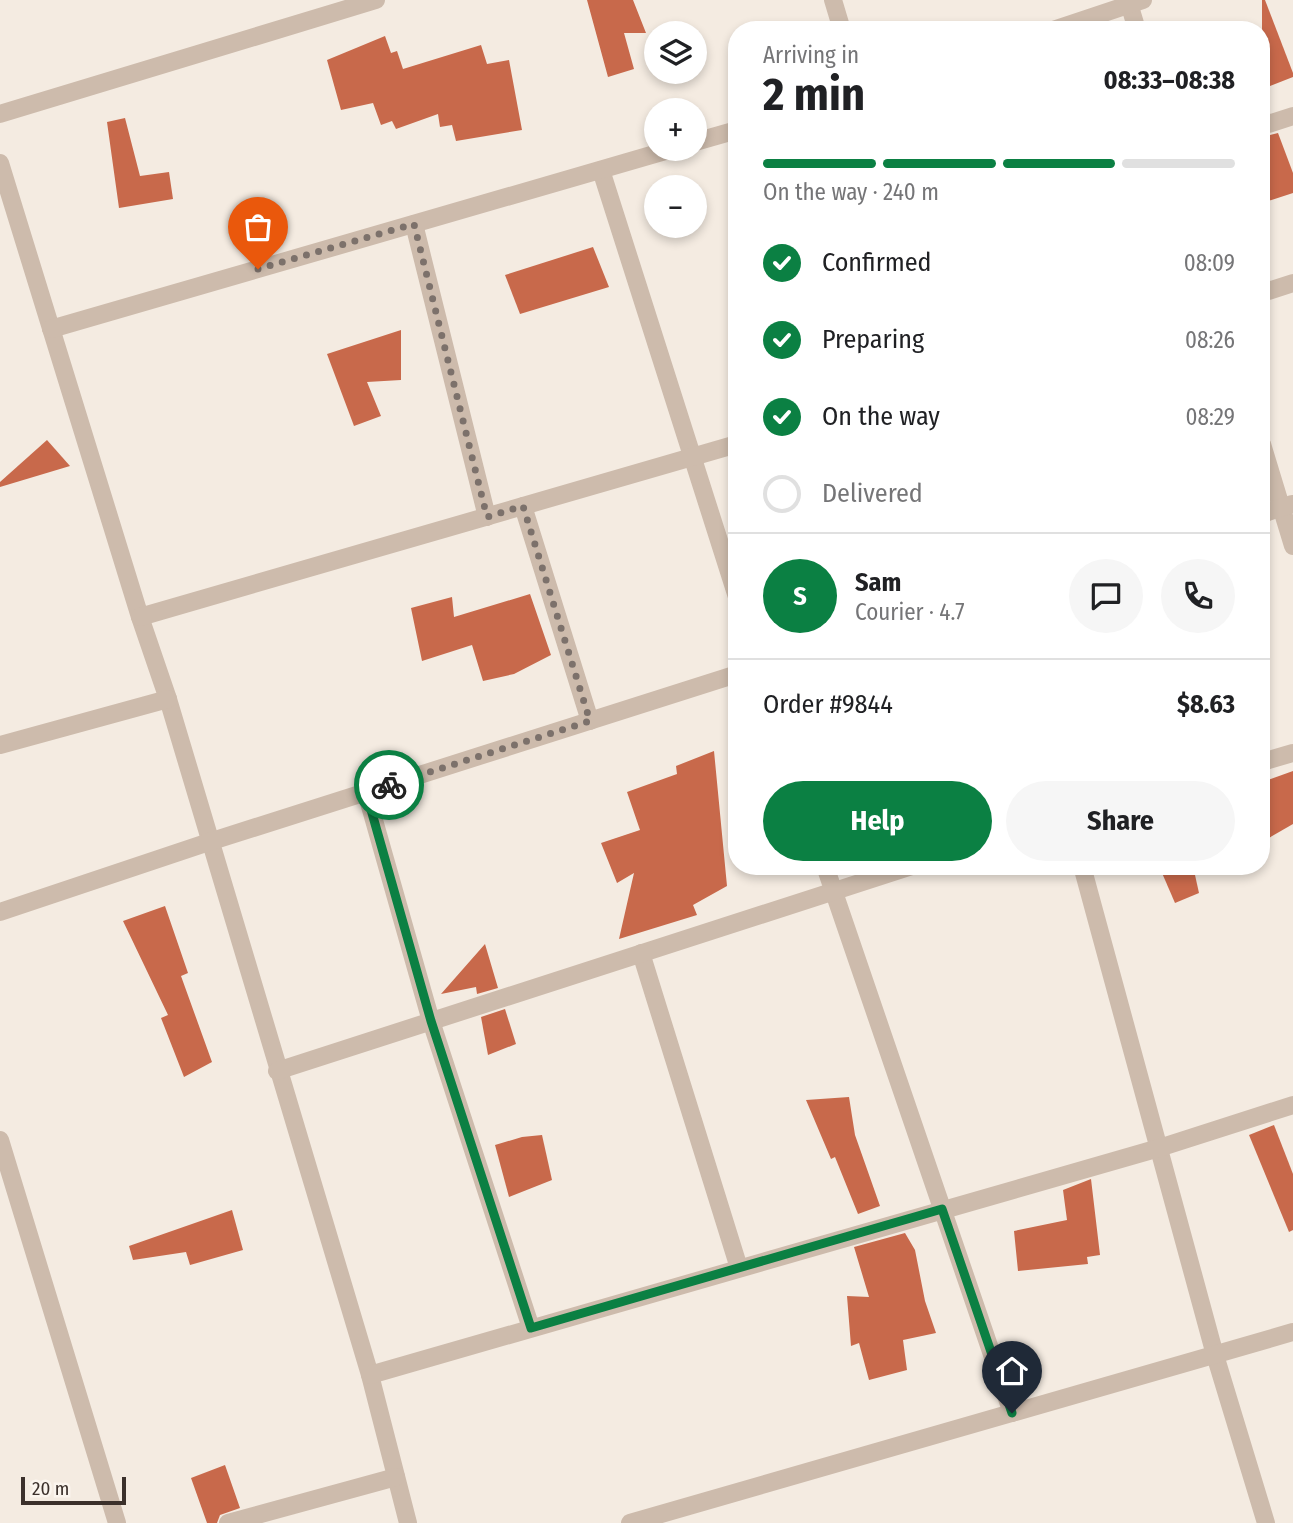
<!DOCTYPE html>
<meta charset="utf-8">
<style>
:root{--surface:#fff;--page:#f6f6f6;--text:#202124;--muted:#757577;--line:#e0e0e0;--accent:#0b8043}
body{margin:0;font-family:"Fira Sans Condensed",sans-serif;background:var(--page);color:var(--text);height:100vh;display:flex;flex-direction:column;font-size:26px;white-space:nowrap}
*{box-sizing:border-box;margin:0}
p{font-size:23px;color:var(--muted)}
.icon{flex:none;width:38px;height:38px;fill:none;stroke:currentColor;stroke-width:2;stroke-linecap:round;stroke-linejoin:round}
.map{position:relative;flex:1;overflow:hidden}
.sheet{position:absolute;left:728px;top:21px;width:542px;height:854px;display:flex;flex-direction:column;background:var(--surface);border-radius:28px;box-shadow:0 4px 10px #0003}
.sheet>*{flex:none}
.fabs{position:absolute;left:644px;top:21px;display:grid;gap:14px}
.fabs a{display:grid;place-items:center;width:63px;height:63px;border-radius:50%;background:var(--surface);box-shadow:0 4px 10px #0003;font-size:35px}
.scale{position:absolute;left:21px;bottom:18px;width:105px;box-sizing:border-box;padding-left:7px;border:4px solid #3b302b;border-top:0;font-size:19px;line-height:24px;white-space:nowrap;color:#3b302b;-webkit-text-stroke:5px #fbf5ee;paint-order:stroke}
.pin{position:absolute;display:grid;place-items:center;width:60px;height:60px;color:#fff;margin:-72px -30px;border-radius:50% 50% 50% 0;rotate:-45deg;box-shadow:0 0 7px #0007}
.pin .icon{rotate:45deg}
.courier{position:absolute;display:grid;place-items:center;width:70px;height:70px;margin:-35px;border:5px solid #0b8043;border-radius:50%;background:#fff;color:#222;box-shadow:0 2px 9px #0007}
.summary em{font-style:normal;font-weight:700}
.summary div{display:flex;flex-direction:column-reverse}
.summary{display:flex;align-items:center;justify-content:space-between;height:119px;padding:0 35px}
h1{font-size:46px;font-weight:700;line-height:52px}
.bar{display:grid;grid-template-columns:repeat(4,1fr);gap:10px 7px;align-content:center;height:84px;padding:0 35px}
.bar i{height:9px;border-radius:5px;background:var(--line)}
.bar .current{background:var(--accent)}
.bar p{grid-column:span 4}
.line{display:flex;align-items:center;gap:18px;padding:0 35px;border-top:2px solid var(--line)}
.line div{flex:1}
.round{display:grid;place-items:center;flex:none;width:74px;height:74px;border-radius:37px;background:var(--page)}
ol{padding:0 35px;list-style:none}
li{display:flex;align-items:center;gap:21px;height:77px}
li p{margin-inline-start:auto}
li .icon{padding:7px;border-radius:50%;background:var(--accent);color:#fff;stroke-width:4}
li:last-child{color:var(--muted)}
li i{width:38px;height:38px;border:4px solid var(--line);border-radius:50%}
.cta{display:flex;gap:14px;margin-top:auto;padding:14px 35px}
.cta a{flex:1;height:80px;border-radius:42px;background:var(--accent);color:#fff;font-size:28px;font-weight:700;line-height:80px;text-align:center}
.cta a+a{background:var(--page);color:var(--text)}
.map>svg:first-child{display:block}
.building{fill:#c8694b}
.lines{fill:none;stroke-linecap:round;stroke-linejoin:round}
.street{stroke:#cdbbac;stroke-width:18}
.done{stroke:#7c716b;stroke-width:7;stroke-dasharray:0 12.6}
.route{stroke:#0b8043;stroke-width:9}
</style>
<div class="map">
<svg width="1293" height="1523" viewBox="0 0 1293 1523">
<rect width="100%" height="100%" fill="#f4ebe1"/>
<g class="building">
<path d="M587,0H633L646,33H624L634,69L608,77Z"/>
<path d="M1262,0H1265L1293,73V77L1262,89Z"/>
<path d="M385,36L391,53L397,51L403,69L481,45L487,64L509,60L522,130L456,141L452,125L440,127L438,114L396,129L392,121L381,125L373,103L341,110L327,60Z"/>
<path d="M125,118L140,176L169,172L173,199L119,208L107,122Z"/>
<path d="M1278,133L1293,173V193L1262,203V137Z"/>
<path d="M593,247L609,287L520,314L505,275Z"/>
<path d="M401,330V380L367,382L381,416L354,426L327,354Z"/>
<path d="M47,440L70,466L0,487V482Z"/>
<path d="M530,594L551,655L514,674L483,681L472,645L422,661L411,608L452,597L454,617Z"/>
<path d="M714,751L727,886L693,905L697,915L619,939L634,873L617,883L601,843L640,830L627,792L677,774L676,766Z"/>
<path d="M1293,771V824L1262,842V782Z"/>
<path d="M1159,866H1193L1199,893L1175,903Z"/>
<path d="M165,906L188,973L181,976L212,1062L184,1077L161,1018L168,1015L123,921Z"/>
<path d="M485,944L498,988L477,994L476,987L441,994Z"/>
<path d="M505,1009L516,1044L488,1055L481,1017Z"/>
<path d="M849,1097L855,1135L880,1206L858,1214L835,1157L831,1159L806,1100Z"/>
<path d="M1274,1125L1293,1174V1230L1289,1232L1249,1135Z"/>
<path d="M542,1135L552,1180L509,1197L495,1145L522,1137Z"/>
<path d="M1091,1179L1100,1255L1087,1257L1088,1264L1018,1271L1014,1231L1067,1220L1063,1190Z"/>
<path d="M232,1210L243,1250L190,1265L186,1252L133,1260L129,1246Z"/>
<path d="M905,1233L915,1250L925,1301L936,1333L903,1340L907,1370L869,1380L859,1343L851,1346L847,1296L869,1297L854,1247Z"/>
<path d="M225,1465L240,1508L220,1515L217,1523H207L191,1478Z"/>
</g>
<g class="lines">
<g class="street">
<path d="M833,0L842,30"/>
<path d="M1128,0L1137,30"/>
<path d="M1053,30L1143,0"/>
<path d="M0,114L376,0"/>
<path d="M1262,126L1293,116"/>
<path d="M695,142L737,130"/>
<path d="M0,163L140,617L168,699L370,1375L408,1523"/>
<path d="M601,170L737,597"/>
<path d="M414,224L487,517"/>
<path d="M1262,293L1293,283"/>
<path d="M51,329L672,149"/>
<path d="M1262,444L1293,546"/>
<path d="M523,506L590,721"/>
<path d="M1262,514L1292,504"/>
<path d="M140,617L737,444"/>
<path d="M0,745L168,699"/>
<path d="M1262,762L1293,753"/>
<path d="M366,792L431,1021L531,1328"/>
<path d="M825,866L1012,1413"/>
<path d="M1082,866L1215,1355L1266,1523"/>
<path d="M0,912L209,842L737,674"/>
<path d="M641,953L739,1268"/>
<path d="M277,1071L912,866"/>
<path d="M0,1140L117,1523"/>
<path d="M370,1375L1159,1148L1293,1105"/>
<path d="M228,1523L396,1477"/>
<path d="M630,1523L1293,1332"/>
</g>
</g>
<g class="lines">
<path class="done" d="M258,269L414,224L487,517L523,506L590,721L389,785"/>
<path class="route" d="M389,785L366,792L431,1021L531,1328L942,1209L1012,1413"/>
</g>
</svg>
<div class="fabs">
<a><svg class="icon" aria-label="layers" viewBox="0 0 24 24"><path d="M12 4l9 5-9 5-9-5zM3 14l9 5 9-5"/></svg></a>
<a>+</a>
<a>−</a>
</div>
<div class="scale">20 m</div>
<div class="pin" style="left:258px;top:269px;background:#ea580c"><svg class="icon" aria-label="bag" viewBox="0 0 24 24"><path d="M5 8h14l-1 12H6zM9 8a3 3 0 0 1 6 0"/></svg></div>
<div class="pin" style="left:1012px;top:1413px;background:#1f2937"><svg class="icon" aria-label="home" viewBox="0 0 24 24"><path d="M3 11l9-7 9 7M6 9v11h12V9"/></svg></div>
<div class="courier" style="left:389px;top:785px"><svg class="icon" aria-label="bike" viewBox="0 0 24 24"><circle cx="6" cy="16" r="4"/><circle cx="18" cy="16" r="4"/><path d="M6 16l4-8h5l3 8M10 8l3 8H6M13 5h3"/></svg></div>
<section class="sheet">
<div class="summary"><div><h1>2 min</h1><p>Arriving in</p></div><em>08:33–08:38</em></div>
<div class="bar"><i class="current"></i><i class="current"></i><i class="current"></i><i></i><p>On the way · 240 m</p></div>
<ol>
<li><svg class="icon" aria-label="check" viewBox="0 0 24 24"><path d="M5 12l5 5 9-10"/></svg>Confirmed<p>08:09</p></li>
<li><svg class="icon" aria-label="check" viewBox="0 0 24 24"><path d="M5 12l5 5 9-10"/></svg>Preparing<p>08:26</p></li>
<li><svg class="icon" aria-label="check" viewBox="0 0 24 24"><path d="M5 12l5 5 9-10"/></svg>On the way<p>08:29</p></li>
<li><i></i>Delivered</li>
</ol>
<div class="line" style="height:126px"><b class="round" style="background:var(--accent);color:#fff">S</b><div><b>Sam</b><p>Courier · 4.7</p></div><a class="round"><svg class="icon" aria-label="chat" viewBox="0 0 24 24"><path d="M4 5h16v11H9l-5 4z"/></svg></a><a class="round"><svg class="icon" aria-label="phone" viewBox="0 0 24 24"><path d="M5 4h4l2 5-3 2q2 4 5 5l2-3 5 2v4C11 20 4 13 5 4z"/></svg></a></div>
<div class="line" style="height:91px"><div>Order #9844</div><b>$8.63</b></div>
<div class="cta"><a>Help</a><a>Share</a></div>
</section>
</div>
